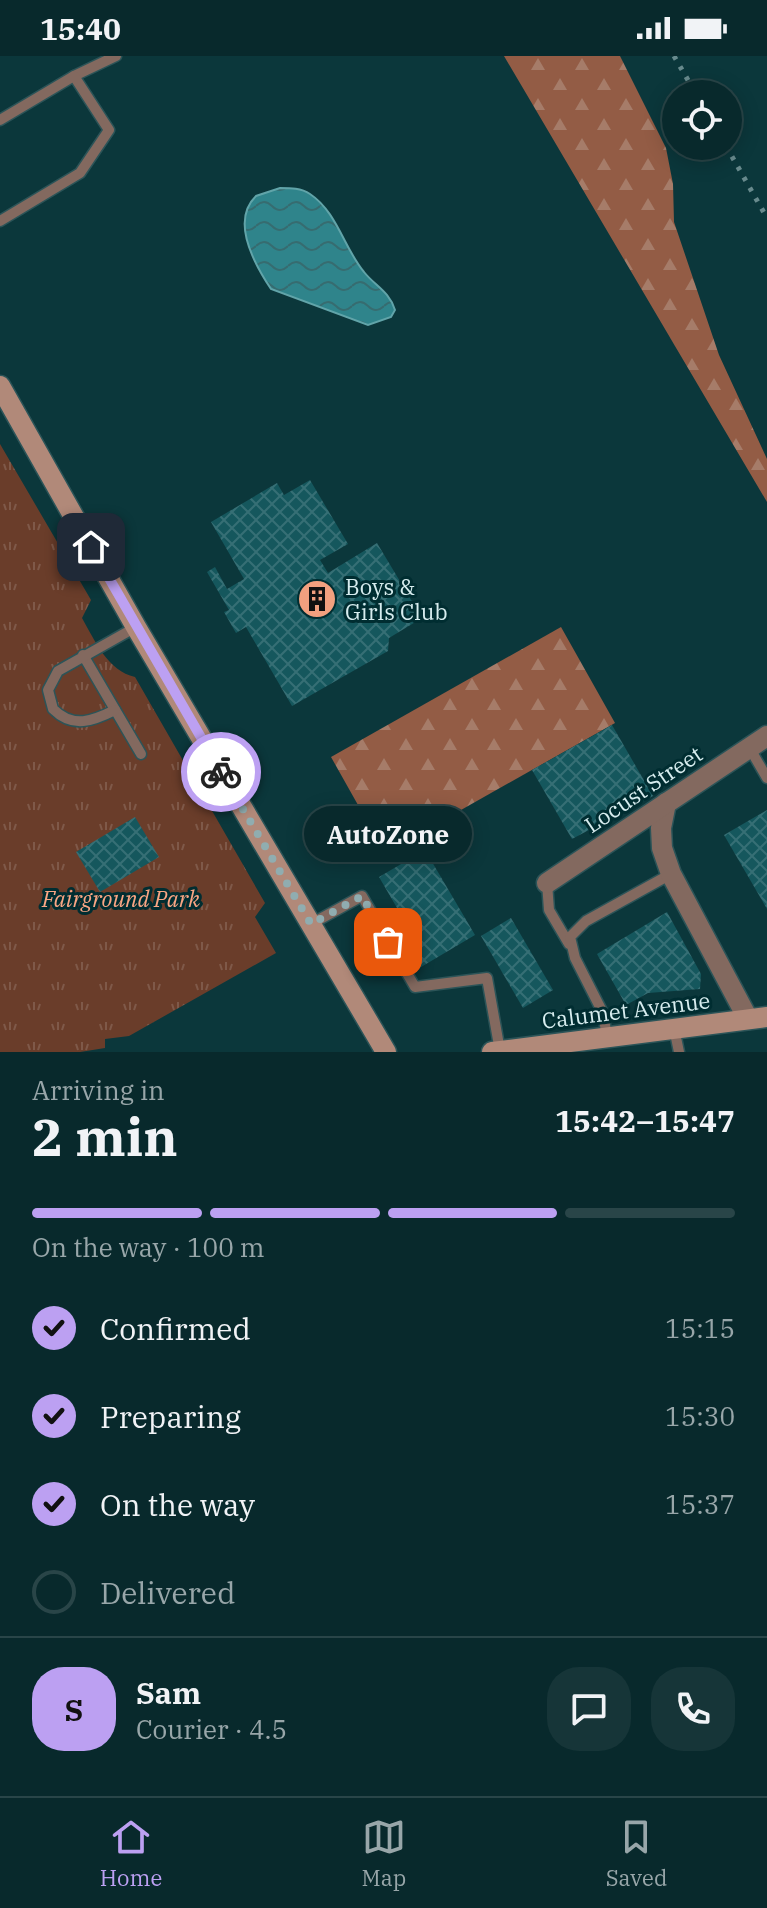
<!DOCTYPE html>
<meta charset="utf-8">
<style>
:root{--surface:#08292c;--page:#163538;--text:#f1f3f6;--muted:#98a6a9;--line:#294548;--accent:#bca0f2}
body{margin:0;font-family:"IBM Plex Serif",serif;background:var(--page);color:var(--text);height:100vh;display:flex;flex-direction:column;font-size:30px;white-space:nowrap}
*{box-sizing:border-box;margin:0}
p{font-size:26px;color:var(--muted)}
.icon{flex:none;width:44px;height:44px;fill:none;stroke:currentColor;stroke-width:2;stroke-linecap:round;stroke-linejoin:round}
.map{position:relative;height:996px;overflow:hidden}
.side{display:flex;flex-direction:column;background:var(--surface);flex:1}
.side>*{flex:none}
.buttons{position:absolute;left:662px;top:24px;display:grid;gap:16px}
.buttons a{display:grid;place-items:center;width:80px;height:80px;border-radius:50%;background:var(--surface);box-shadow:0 4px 20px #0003,0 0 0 2px var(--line);font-size:40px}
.pin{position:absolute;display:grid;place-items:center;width:68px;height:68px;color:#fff;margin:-34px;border-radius:16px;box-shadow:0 4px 12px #0006}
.courier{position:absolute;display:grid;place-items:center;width:80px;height:80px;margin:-40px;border:6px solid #bca0f2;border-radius:50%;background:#fff;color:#222;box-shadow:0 2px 10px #0007}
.bubble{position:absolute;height:56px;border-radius:28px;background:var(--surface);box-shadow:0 4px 20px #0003,0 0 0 2px var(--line);font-size:26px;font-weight:700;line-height:56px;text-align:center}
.headline em{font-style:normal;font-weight:700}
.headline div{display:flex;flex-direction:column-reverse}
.headline{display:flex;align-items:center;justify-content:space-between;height:136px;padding:0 32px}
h1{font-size:52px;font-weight:700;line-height:60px}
.bar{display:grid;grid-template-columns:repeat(4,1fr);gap:12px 8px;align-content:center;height:96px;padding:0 32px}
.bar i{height:10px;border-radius:6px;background:var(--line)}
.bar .active{background:var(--accent)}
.bar p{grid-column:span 4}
.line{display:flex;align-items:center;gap:20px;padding:0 32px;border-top:2px solid var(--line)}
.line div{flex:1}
.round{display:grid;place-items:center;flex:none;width:84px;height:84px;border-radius:32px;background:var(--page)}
ol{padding:0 32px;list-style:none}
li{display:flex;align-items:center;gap:24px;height:88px}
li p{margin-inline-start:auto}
li .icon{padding:8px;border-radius:50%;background:var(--accent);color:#111;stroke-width:4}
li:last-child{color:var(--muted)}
li i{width:44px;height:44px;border:4px solid var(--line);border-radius:50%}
.status{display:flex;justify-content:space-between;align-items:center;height:56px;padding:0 40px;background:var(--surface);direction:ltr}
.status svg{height:22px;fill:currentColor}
.tab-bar{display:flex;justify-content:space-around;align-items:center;height:112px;border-top:2px solid var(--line);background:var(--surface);font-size:22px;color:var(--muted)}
.tab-bar a{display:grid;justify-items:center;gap:4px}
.tab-bar .active{color:var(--accent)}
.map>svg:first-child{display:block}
.forest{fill:url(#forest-firs)}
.park{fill:url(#park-tufts)}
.water{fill:url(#water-waves);stroke:#61a4a9;stroke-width:2}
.building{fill:url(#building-cross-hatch)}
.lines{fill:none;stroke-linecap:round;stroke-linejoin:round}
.lane-casing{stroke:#2c5458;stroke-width:13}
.street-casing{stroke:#2c5458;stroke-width:23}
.secondary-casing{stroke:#2c5458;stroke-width:23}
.lane{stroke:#83695f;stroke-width:10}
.street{stroke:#83695f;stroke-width:20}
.secondary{stroke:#b18979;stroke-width:20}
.rail{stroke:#688a8d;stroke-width:5;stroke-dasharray:4 8;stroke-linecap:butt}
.done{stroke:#90adb0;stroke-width:8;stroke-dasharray:0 14.4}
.route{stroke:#bca0f2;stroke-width:10}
.labels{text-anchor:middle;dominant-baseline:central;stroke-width:6;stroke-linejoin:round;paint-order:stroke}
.poi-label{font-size:22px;fill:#d7edef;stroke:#002d31;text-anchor:start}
.street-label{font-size:22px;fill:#d7edef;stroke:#002d31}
.park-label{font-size:22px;font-style:italic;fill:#faa684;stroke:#002d31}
</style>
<div class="status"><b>15:40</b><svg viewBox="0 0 49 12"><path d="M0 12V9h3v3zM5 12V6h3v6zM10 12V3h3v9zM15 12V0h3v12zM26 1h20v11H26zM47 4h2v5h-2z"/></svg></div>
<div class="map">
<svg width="767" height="996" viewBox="0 0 767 996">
<defs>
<pattern id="forest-firs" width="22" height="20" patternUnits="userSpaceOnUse" patternTransform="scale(2)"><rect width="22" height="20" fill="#935c45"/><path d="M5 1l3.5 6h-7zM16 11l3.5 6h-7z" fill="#a67c69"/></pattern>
<pattern id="park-tufts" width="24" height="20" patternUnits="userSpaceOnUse" patternTransform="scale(2)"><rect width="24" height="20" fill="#6a3d2a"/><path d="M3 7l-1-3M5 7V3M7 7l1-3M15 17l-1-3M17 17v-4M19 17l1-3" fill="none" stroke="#7f5949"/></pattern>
<pattern id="water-waves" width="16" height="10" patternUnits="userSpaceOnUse" patternTransform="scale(2)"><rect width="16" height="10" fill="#2f848b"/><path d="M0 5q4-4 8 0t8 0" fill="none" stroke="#366c70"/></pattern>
<pattern id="building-cross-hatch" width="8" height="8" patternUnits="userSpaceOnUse" patternTransform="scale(2)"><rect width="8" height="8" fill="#15575d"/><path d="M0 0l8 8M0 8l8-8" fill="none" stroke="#366f75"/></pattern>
</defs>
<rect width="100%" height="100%" fill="#0b373b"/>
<g class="forest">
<path d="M504,0H620L666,92L673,128L674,166L719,299L767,403V446Z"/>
<path d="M561,571L615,667L385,797L331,701Z"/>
</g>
<path class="park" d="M0,388L91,544L82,562C95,585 108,615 135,621L265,847L255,861L276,897L129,980L105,983V992L80,996H0Z"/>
<path class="water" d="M280,132C291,132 301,132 310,138C337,156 344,192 364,216C375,230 389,235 395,254L391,261L368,269L271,233C255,209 230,165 256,140Z"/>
<g class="building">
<path d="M310,424L348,488L320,504L328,517L377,487L422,562L389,582L388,595L292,650L246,571L236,577L224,556L229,554L207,516L215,511L227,533L244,523L211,466L277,427L284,439Z"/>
<path d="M612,669L653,740L572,783L532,714Z"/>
<path d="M767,754V853L724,779Z"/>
<path d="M135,761L159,801L100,836L76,796Z"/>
<path d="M425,794L475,879L416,914L408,901L421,893L379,821Z"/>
<path d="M667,856L701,918L700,933L648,937L626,949L597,898Z"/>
<path d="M511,862L553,934L523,952L481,880Z"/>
</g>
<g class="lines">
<g class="lane-casing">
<g id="lane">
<path d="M74,20L116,0"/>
<path d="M0,64L74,20L109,74L80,117L0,165"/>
<path d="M83,599L141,698"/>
<path d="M115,654C93,665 73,673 53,653L48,634L58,615L136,571"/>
<path d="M749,691L767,722"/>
<path d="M547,827L549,854L569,888"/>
<path d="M311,868L362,840L415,931L487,922L500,995"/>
<path d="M674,972L679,996"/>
<path d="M607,981L603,957L575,902L570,881L586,865L671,818"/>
</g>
</g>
<g class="street-casing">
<g id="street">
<path d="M666,747L661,772L662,792L671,818L748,963"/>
<path d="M547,827L767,680"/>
</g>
</g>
<g class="secondary-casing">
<g id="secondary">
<path d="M0,330L136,571L386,996"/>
<path d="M492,996L767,961"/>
</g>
</g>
<use href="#lane" class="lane"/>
<use href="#street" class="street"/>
<use href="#secondary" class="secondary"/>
<g class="rail">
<path d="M674,0L696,38"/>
<path d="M726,90L767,162"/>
</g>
</g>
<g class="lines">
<path class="done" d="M221,716L311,868L362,840L388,886"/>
<path class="route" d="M91,491L221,716"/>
</g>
<defs>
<g id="building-disc" transform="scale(2)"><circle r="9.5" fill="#f2a07f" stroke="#002d31"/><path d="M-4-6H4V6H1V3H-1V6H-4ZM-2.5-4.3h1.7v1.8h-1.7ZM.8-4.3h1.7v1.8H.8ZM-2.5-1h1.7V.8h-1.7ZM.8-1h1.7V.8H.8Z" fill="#111"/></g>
</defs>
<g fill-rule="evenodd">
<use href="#building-disc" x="317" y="543"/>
</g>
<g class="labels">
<g class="poi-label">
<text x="345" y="530">Boys &amp;<tspan x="345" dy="25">Girls Club</tspan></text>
</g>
<g class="street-label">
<text transform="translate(643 733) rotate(-34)">Locust Street</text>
<text transform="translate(626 954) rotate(-7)">Calumet Avenue</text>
</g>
<g class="park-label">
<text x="121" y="842">Fairground Park</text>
</g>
</g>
</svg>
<div class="buttons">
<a><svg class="icon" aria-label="locate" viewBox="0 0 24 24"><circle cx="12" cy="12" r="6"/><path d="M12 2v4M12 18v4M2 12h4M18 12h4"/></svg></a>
</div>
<div class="pin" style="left:388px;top:886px;background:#ea580c"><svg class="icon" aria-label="bag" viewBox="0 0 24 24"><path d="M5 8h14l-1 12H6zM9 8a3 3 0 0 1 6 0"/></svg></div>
<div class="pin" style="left:91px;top:491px;background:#1f2937"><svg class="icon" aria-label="home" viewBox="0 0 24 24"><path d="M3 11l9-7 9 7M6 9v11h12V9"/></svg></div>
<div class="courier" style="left:221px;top:716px"><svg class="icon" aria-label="bike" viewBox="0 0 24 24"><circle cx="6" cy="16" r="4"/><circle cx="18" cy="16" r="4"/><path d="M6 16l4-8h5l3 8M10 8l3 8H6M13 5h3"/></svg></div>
<div class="bubble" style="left:304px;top:750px;width:168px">AutoZone</div>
</div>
<section class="side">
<div class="headline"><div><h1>2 min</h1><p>Arriving in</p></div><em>15:42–15:47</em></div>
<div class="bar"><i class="active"></i><i class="active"></i><i class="active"></i><i></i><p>On the way · 100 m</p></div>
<ol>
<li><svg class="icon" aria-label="check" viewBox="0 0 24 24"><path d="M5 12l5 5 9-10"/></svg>Confirmed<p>15:15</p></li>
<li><svg class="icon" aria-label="check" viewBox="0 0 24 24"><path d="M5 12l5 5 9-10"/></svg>Preparing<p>15:30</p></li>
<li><svg class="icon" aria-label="check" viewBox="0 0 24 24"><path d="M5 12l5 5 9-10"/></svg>On the way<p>15:37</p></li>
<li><i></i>Delivered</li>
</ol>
<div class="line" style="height:144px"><b class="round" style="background:var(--accent);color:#111">S</b><div><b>Sam</b><p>Courier · 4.5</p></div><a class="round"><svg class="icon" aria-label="chat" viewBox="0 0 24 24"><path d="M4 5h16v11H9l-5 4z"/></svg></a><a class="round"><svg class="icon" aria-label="phone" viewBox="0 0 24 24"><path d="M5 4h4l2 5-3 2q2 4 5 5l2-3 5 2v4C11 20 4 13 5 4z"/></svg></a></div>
</section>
<nav class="tab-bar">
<a class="active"><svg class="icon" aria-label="home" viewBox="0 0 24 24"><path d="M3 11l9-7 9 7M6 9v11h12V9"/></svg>Home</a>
<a><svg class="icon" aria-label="map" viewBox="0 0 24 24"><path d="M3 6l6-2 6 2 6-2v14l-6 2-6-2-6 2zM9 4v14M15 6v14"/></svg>Map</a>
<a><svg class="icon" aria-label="saved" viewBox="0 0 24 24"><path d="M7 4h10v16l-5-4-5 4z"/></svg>Saved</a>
</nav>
